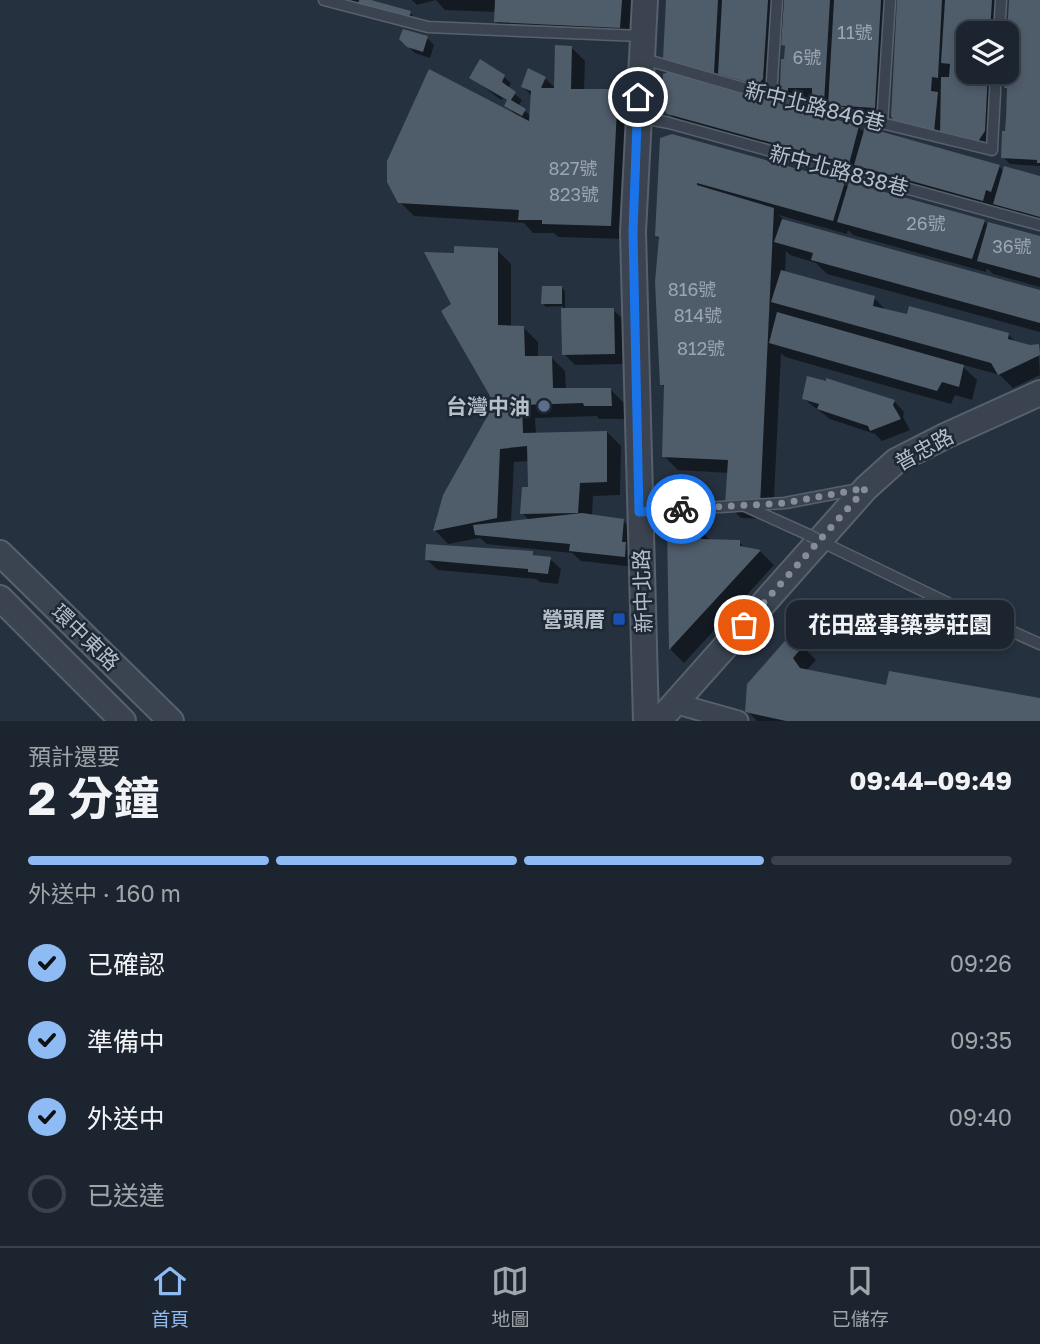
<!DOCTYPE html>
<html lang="zh-TW">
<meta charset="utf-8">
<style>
:root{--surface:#1c252f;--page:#252d37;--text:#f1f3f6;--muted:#a0a5aa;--line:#3a424b;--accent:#8fbbf5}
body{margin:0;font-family:"Golos Text","Noto Sans TC",sans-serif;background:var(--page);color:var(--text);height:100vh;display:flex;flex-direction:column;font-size:26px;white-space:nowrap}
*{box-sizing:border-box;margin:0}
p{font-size:23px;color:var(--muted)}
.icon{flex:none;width:38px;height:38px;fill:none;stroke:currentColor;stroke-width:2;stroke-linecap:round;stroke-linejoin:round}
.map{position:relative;height:721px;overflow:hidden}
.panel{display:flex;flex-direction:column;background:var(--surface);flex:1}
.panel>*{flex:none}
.controls{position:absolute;left:956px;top:21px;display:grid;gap:14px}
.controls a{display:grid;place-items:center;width:63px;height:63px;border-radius:14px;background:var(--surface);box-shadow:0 4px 10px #0003,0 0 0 2px var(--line);font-size:35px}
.pin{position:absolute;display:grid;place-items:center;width:60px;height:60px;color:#fff;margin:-30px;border:4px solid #fff;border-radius:50%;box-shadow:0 2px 7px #0007}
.courier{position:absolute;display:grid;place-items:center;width:70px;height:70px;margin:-35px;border:5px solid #1a73e8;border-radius:50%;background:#fff;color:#222;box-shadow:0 2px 9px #0007}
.bubble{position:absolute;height:49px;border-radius:14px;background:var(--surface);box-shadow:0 4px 10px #0003,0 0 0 2px var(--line);font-size:23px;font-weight:700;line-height:49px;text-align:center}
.head em{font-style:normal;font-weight:700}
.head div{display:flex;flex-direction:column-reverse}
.head{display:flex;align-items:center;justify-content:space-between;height:119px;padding:0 28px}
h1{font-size:46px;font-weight:700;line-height:52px}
.bar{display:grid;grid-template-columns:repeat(4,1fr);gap:10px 7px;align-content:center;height:84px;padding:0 28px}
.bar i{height:9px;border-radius:5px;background:var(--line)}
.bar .active{background:var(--accent)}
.bar p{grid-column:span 4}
ol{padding:0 28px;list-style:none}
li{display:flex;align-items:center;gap:21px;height:77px}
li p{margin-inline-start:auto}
li .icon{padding:7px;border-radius:50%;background:var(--accent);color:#111;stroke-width:4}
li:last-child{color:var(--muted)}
li i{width:38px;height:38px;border:4px solid var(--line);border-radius:50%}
.tabs{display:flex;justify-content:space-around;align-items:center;height:98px;border-top:2px solid var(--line);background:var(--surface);font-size:19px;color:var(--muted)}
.tabs a{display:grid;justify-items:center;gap:4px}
.tabs .active{color:var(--accent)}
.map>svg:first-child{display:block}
.shadow{fill:#0007;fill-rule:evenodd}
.building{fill:#4f5c6a}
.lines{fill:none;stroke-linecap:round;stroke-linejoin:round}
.service-casing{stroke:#57616c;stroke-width:13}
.minor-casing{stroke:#57616c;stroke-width:23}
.tertiary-casing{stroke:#57616c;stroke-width:28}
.service{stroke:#3a434f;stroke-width:10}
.minor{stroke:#3a434f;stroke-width:19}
.tertiary{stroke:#3a434f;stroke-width:24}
.service-bridge-casing{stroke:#57616c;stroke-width:13;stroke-linecap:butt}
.service-bridge{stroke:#3a434f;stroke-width:10}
.done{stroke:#848d99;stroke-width:7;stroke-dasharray:0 12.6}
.route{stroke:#1a73e8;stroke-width:9}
.service-dot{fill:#5c6f8a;stroke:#1e2834;stroke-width:2.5}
.transit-dot{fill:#1a4fb4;stroke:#1e2834;stroke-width:2.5}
.labels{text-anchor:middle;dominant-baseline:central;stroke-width:5;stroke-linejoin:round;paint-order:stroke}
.number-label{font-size:18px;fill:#9ca6b1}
.street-label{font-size:21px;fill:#b6bec9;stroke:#1e2834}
.poi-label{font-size:21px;font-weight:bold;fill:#b6bec9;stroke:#1e2834;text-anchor:end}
</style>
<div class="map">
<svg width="1040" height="721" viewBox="0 0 1040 721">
<rect width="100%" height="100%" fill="#26313f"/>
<g class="shadow">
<path d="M322,0H371L368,1L410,13L413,16L411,20L360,4L329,7Z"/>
<path d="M412,0H636L634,41L510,35L496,22V12L445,10L436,0L417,5Z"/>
<path d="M668,0H887L881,114L838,111L828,113L816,101H802L799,105L784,90L786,48L779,41L776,93L679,72L665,58Z"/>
<path d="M899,0H1004L1003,33H968V72H1001L999,145L991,156L955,148L948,140V145L911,136L897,122Z"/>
<path d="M1011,0H1040V166L1010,164L1003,157L1007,133Z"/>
<path d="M404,31L427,38L434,45L430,58L415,53L401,39Z"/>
<path d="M571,47L585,61L584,91H617L631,104L624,239L558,237L554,233H533L524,223L414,216L400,202L516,115L506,105L508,101L503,98L501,100L471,77H504L511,83L508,89L522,100L518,106L531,116L532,96L523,87L545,78L555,88Z"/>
<path d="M663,108L858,127L865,133L999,166L1004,172L1040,178V226L1009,217L999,207L997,214L683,127Z"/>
<path d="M672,136L845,184L849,188L984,221L989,227L1040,238V287L993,274L987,268L986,272L853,235L848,230L847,234L779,215L786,222L1040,292V332L827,274L816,263L790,255L786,251L785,273L874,298L887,311L1008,334L1016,343L1029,347L1038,346L1040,375L1013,388L1000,375L960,364L977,380L972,400L955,395L951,404L785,357L781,353L773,519L741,518L727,504L729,473L678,470L664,456L665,388L662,384L660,240L656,236Z"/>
<path d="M497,250L511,264V328H524L538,342V357H551L565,371L566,390L610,389L624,403L625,419H599L597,416L535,418L536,434L607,432L621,446L620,495L593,496L592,516L623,521L634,531L635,567L581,561L572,553L487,544L480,538L448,544L435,530L493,408L492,396L453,304L456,254ZM529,461V489L522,513L529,520L511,522L514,462Z"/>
<path d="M562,288L565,291V310H613L624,320L625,364L575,365L564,354L563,306L546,307L543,304Z"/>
<path d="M804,399L894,401L904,412L903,417L910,430L882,441L875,434L830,419Z"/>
<path d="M669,527L698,528L711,541L739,542L745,548L760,551L774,565L684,663L671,650Z"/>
<path d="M532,553L537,557L550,559L561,569L558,584L540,582L536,579L438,570L427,560Z"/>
<path d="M802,646L816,660L806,671L887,687L1040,700V721H757L747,711Z"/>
</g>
<g class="building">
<path d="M359,0H371L411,11L409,18L358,4Z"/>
<path d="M495,0H622L620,28L494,22Z"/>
<path d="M666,0H718L714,73L663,59Z"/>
<path d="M722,0H768L763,79L757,85L718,74Z"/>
<path d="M784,0H830L824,103L812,100V88H788V94L780,88L781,59H784L785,46L781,45Z"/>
<path d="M834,0H881L875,108L828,105Z"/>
<path d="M897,0H942L938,78L932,77L931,91L938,92L934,132L895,123L891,116Z"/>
<path d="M945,0H992L990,33H968V72H988L985,131L977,143L940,135L941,77H949L950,64L941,63Z"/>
<path d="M1009,0H1040V163H1037V160L1001,158L1002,131H1005L1006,118L1007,88H1004Z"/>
<path d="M403,29L428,36L423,52L407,47L399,39Z"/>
<path d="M555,45L572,46L571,89H618L611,226L542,224V220H518L519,210L398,203L387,182V161L429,69L529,121L531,91L521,87L528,68L546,77L541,88H554Z"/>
<path d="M480,59L505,75L502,82L516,92L511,100L526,109L522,116L504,106L507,100L469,78Z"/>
<path d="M668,72L859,126L849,164L667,114L662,108L663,74Z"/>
<path d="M865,127L1000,165L991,192L986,190L983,201L854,165Z"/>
<path d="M672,134L845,182L833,221L697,183V185L774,208L760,506L725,505L728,460L662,457L664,385H660L655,282L659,237L655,236L660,138Z"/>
<path d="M1004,166L1040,176V217L993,204Z"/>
<path d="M849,182L985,220L972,259L837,222Z"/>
<path d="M782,219L1040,290V323L811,260L813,253L774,242Z"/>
<path d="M988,222L1040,236V278L977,261Z"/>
<path d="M454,246L498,248V325L524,326L525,356H552L553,388H611L612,406H584L583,403L522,405L523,433L607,431V482L580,483L578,513L520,514L522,487H528L527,446L500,449L497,518L433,531L443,495L492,408L490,396L441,311L451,304L424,252L454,253Z"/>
<path d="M781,270L875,296L873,306L907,314L909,306L1009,333L1008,339L1030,345L1039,344L1040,355L998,375L991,363L771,302Z"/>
<path d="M542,286H562V304H541Z"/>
<path d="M561,308H614L615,354L562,355Z"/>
<path d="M777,312L964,365L959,387L942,382L937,391L769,343Z"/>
<path d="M807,376L826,381V378L895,400L893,405L901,419L870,431L868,426L817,409L819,404L802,399Z"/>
<path d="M582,513L624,519L622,542H626L625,557L569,551L570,544L475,535L473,525Z"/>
<path d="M667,525L699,526L701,539L740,540V546L761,550L669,650Z"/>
<path d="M426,544L533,551V555L551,557L548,574L528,572V569L425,560Z"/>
<path d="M791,634L804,645L793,658L800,668L886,685L889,671L1040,698V721H786L745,712L747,684Z"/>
</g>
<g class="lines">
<g class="service-casing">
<g id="service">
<path d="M324,0L428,27L641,36"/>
<path d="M999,33L1001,0"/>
<path d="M644,59L771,96L992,150L996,72"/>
<path d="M771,96L777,0"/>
<path d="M638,117L669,123L1040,225"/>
<path d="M882,124L890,0"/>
<path d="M745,506L809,535"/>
<path d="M641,512L785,503L859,489"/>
<path d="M820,541L950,604L1040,644"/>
</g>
</g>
<g class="minor-casing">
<path id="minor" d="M674,703L738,721"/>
</g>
<g class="tertiary-casing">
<g id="tertiary">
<path d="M645,0L633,232L646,721"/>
<path d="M0,553L171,721"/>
<path d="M0,598L123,721"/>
<path d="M659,721L866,488L896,461L945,436L1040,393"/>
</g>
</g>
<use href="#service" class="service"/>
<use href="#minor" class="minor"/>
<use href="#tertiary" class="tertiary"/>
<g class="service-bridge-casing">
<path id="service-bridge" d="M809,535L820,541"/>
</g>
<use href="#service-bridge" class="service-bridge"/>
</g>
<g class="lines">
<path class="done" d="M681,509L785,503L866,488L744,625"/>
<path class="route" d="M638,97L633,232L639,512L681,509"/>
</g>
<circle class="service-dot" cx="544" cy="406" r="7"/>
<rect class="transit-dot" x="612" y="612" width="14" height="14" rx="3.5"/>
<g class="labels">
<g class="number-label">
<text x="855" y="32">11號</text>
<text x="807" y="57">6號</text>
<text x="573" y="168">827號</text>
<text x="574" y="194">823號</text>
<text x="926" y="223">26號</text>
<text x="1012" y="246">36號</text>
<text x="692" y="289">816號</text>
<text x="698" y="315">814號</text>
<text x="701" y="348">812號</text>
</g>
<g class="street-label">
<text transform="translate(815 106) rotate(14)">新中北路846巷</text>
<text transform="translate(839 170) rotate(15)">新中北路838巷</text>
<text transform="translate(924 449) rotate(-29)">普忠路</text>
<text transform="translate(642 591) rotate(-92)">新中北路</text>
<text transform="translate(86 637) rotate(44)">環中東路</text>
</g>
<g class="poi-label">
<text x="530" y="406">台灣中油</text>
<text x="605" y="619">營頭厝</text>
</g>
</g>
</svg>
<div class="controls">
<a><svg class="icon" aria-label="layers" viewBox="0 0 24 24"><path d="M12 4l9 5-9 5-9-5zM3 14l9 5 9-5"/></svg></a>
</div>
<div class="pin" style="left:744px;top:625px;background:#ea580c"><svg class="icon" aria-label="bag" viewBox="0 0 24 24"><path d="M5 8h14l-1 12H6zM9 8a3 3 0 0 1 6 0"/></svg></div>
<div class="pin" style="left:638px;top:97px;background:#1f2937"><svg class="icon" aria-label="home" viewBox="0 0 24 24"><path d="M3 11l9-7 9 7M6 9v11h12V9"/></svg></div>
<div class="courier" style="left:681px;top:509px"><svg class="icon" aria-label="bike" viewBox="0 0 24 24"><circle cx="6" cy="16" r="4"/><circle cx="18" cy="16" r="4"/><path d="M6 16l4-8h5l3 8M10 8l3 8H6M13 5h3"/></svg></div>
<div class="bubble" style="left:786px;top:600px;width:228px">花田盛事築夢莊園</div>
</div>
<section class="panel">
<div class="head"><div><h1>2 分鐘</h1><p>預計還要</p></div><em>09:44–09:49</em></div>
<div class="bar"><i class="active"></i><i class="active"></i><i class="active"></i><i></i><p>外送中 · 160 m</p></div>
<ol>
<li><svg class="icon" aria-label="check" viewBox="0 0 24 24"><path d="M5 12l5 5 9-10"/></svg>已確認<p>09:26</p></li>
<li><svg class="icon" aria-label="check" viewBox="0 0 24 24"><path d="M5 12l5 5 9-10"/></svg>準備中<p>09:35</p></li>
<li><svg class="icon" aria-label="check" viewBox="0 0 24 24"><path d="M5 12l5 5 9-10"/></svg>外送中<p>09:40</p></li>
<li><i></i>已送達</li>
</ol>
</section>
<nav class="tabs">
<a class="active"><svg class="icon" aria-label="home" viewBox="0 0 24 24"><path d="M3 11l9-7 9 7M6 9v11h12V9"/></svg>首頁</a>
<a><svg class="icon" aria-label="map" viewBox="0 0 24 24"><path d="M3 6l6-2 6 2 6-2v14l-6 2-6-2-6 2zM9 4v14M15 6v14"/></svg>地圖</a>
<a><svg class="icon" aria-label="saved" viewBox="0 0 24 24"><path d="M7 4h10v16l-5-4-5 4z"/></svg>已儲存</a>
</nav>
